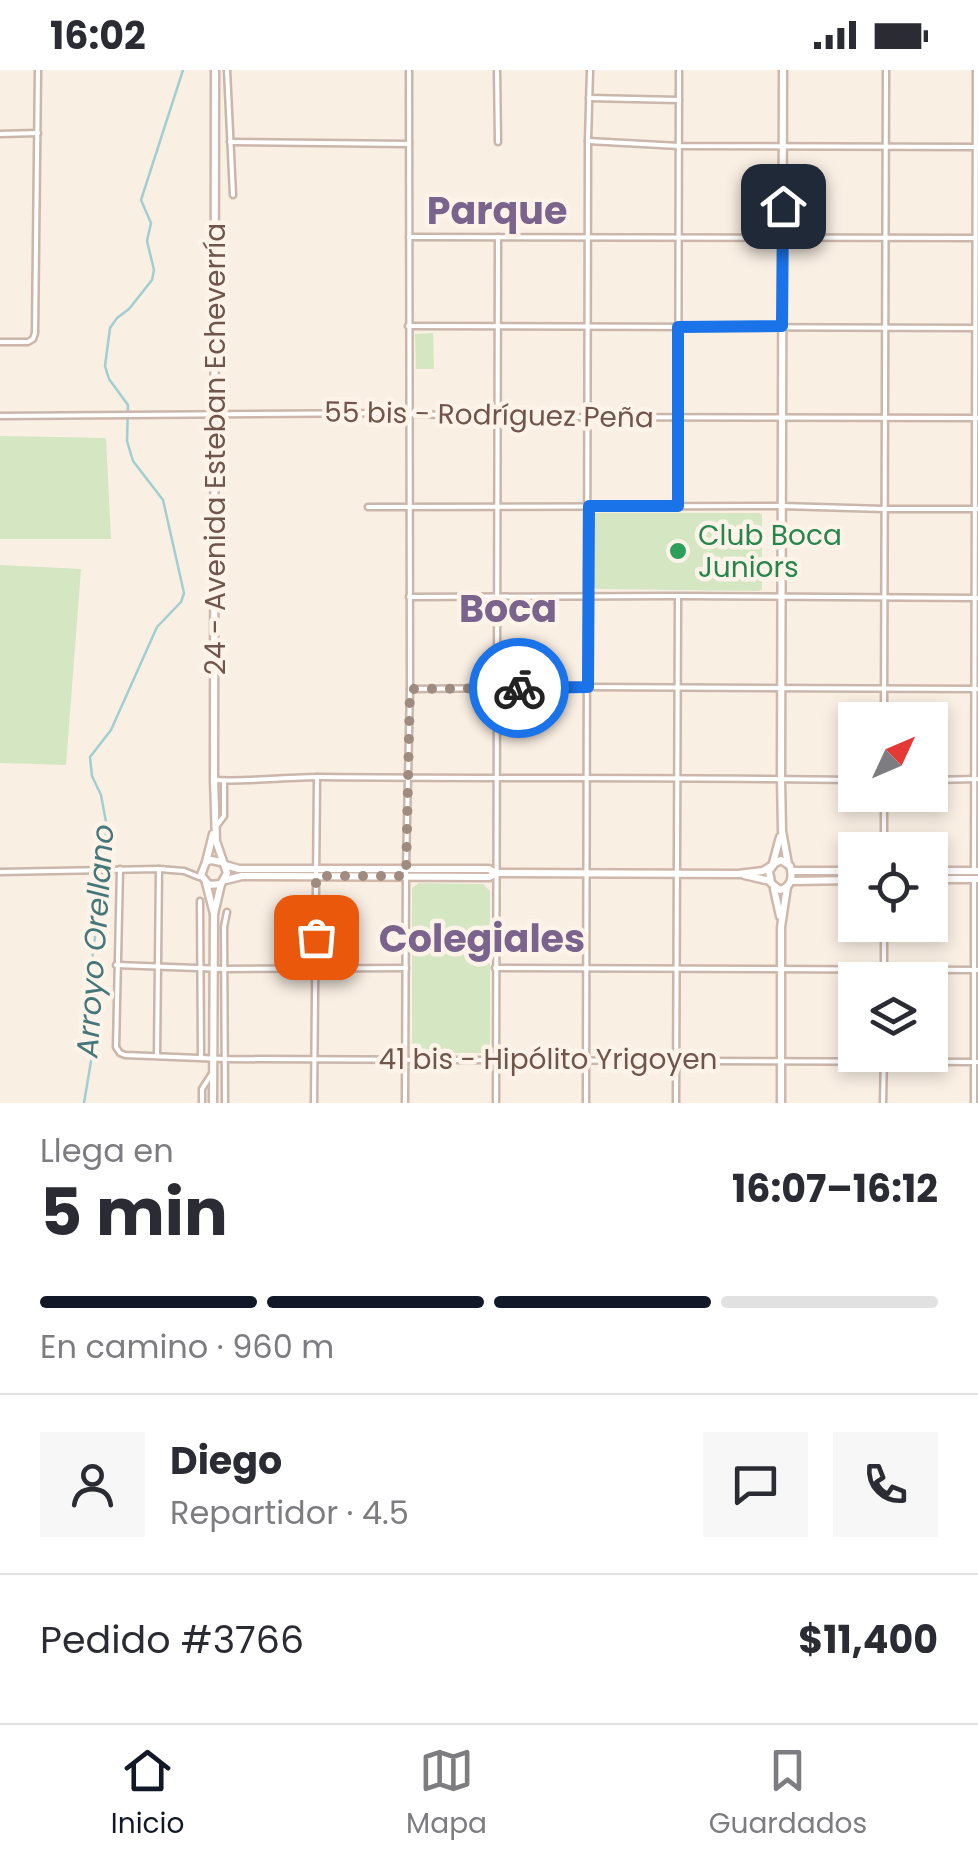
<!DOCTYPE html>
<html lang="es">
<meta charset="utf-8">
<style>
:root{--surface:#fff;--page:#f7f7f7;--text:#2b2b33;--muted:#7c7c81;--line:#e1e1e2;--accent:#111827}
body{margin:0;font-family:Poppins,sans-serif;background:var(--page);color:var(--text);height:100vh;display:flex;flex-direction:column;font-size:38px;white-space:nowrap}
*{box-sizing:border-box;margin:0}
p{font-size:32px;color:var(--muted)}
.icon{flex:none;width:55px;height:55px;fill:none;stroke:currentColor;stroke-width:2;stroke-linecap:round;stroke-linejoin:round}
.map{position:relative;height:1033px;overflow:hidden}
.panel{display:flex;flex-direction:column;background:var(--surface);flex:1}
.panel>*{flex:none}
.needle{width:65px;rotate:46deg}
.tools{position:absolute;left:838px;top:632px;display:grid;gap:20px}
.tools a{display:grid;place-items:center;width:110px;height:110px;border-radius:0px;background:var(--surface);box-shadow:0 5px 15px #0003;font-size:50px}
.pin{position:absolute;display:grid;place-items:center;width:85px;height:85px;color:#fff;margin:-42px;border-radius:20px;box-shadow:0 5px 15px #0006}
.courier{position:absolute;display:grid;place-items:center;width:100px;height:100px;margin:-50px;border:8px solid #1a73e8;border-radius:50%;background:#fff;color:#222;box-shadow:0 2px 12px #0007}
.headline em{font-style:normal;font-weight:700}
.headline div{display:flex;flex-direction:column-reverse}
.headline{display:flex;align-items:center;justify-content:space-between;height:170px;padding:0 40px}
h1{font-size:65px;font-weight:700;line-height:75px}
.bar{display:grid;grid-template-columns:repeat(4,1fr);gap:15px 10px;align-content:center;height:120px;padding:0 40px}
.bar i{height:12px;border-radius:8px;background:var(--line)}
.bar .current{background:var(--accent)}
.bar p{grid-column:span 4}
.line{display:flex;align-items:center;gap:25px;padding:0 40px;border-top:2px solid var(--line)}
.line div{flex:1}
.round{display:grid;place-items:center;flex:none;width:105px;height:105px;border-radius:0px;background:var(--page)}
.status{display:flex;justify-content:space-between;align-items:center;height:70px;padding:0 50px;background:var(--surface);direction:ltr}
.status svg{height:28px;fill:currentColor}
.dock{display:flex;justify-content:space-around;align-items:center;height:140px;border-top:2px solid var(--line);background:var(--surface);font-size:28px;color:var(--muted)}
.dock a{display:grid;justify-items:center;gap:5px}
.dock .current{color:var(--accent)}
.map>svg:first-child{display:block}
.green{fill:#d4e6c2}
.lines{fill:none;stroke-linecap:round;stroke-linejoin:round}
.stream{stroke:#a0cfd3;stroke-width:2.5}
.minor-casing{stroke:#cab6aa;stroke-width:9}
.secondary-casing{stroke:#cfb8ab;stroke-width:11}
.minor{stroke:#fff;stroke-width:4}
.secondary{stroke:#fff;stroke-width:6}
.done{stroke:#a08b80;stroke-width:10;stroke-dasharray:0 18}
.route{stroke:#1a73e8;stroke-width:12}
.leisure-dot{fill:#2e9e5b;stroke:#fdf3e8;stroke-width:4}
.labels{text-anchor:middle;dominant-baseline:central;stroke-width:9;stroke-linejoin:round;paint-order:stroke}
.street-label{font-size:28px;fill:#70554b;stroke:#fdf3e8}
.leisure-label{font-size:28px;fill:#27864d;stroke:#fdf3e8;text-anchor:start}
.water-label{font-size:30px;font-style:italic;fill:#43777b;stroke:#fdf3e8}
.district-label{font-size:38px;font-weight:bold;fill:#7a638c;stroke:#fdf3e8}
</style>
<div class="status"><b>16:02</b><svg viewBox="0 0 49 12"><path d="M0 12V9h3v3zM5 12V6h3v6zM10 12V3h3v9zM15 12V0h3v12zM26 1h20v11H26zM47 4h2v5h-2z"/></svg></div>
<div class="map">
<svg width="978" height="1033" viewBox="0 0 978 1033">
<rect width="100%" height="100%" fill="#faefe3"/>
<g class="green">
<path d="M433,263L434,299H416L415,264Z"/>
<path d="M0,366L106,368L111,469H0Z"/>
<path d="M595,443H759L762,445V519L759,521L596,519L594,516Z"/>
<path d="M0,495L81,499L66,695L0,693Z"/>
<path d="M419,813L483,814L490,821V979L488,983H417L412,979V818Z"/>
</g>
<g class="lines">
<path class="stream" d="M84,1033L93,979L89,953L92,891L105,787L106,752L101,725L92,706L90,687L111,660L157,557L181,532L184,523L163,430L133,391L127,371L128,335L109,309L105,296L110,258L117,248L129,239L152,210L154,200L147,171L151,153L141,130L183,0"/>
<g class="minor-casing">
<g id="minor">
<path d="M227,0L233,125"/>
<path d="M497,0L498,72"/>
<path d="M589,28L679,30"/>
<path d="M0,64L38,63"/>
<path d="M588,71L679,76L978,77"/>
<path d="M230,72L409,74"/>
<path d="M409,167L974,168"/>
<path d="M408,256L974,258"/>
<path d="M0,272H28L33,269L35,263L38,0"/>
<path d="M0,346L387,343L499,347L978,348"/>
<path d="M678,435L679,0"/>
<path d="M368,437L782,436L884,439H978"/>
<path d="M409,527L678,526L978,528"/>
<path d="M410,619L588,617L978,619"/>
<path d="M884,650L886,0"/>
<path d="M214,710C249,712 285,707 321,707C499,709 677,707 855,710"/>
<path d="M930,710L978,709"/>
<path d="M218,754L224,746V711"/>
<path d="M884,780V725"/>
<path d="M974,798L976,0"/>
<path d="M120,799L116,977L120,983L125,985L224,989L978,992"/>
<path d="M0,802L159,799L184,801L199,807"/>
<path d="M974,808V1033"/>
<path d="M200,831L201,986"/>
<path d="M116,895L224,899L406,898"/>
<path d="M495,898L978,900"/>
<path d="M884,910V855"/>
<path d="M157,985L159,799"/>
<path d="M202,1033V1019L211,1005"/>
<path d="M225,1033L224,857L227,842"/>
<path d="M314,1033L317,707"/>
<path d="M405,1033L406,797L410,619L409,0"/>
<path d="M496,1033L498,167"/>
<path d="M586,1033L588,71L590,0"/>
<path d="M676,1033L678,528"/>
<path d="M883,1033L884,985"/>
</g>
</g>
<g class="secondary-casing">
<g id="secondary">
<path d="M783,0L781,709L782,761L788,794"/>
<path d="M781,790L790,796C793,806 792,817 780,820L771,813L769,801L775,793Z"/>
<path d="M206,792L213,764"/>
<path d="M221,792L211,790L206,792L201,805L209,815L221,814"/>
<path d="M773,793L780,767"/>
<path d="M225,795L239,799H489L495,803"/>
<path d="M792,801H855"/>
<path d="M930,801H978"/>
<path d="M744,805L770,811"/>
<path d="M930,809H978"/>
<path d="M226,810L242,806L489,807L497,803L738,804L763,801L771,796"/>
<path d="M791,811L855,810"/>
<path d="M206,813L214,844L213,1033"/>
<path d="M774,819L780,846"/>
<path d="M214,844L221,814L227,803L216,771L214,710L215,0"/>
<path d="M781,1033V857L787,817"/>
</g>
</g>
<use href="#minor" class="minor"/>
<use href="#secondary" class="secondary"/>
</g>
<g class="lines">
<path class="done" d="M316,867V806H406L410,619L519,618"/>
<path class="route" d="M519,618L588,617L589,436H678V257L782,256L783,136"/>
</g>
<circle class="leisure-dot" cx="678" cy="481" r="10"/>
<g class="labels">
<g class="street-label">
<text transform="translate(489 345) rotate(1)">55 bis - Rodríguez Peña</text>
<text transform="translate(215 379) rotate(-90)">24 - Avenida Esteban Echeverría</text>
<text x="548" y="989">41 bis - Hipólito Yrigoyen</text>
</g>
<g class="leisure-label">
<text x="698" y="465">Club Boca<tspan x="698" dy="32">Juniors</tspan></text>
</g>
<g class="water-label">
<text transform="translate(95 871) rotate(-86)">Arroyo Orellano</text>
</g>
<g class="district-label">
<text x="497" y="140">Parque</text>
<text x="508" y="538">Boca</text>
<text x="482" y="868">Colegiales</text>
</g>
</g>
</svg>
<div class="tools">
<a><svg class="needle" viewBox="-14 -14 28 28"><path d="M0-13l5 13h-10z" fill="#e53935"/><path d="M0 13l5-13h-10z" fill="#7c7c81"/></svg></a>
<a><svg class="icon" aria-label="locate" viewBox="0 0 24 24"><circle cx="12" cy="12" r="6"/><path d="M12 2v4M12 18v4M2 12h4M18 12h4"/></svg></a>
<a><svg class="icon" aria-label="layers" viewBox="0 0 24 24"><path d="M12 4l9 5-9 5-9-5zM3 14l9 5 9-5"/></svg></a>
</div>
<div class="pin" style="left:316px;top:867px;background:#ea580c"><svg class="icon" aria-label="bag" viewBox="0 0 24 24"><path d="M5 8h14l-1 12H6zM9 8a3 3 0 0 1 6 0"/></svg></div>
<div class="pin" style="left:783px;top:136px;background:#1f2937"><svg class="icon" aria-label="home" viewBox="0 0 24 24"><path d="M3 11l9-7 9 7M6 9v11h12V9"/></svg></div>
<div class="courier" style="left:519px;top:618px"><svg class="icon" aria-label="bike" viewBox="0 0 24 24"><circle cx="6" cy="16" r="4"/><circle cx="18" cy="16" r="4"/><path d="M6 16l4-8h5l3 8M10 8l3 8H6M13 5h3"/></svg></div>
</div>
<section class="panel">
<div class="headline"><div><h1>5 min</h1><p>Llega en</p></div><em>16:07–16:12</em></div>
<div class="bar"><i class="current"></i><i class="current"></i><i class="current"></i><i></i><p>En camino · 960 m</p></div>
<div class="line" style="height:180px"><a class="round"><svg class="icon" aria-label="person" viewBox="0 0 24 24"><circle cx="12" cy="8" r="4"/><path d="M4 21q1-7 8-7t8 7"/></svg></a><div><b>Diego</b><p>Repartidor · 4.5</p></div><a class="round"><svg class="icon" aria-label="chat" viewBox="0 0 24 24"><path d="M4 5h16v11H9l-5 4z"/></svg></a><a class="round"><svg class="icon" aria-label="phone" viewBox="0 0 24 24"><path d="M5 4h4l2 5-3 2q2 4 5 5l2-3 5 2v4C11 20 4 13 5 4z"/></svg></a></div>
<div class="line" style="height:130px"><div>Pedido #3766</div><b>$11,400</b></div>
</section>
<nav class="dock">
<a class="current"><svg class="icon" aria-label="home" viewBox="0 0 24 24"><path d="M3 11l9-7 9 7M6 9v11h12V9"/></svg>Inicio</a>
<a><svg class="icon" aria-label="map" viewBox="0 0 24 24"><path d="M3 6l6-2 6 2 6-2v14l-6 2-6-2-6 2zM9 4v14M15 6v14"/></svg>Mapa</a>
<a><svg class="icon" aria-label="saved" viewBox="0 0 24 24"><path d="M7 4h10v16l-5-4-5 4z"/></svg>Guardados</a>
</nav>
